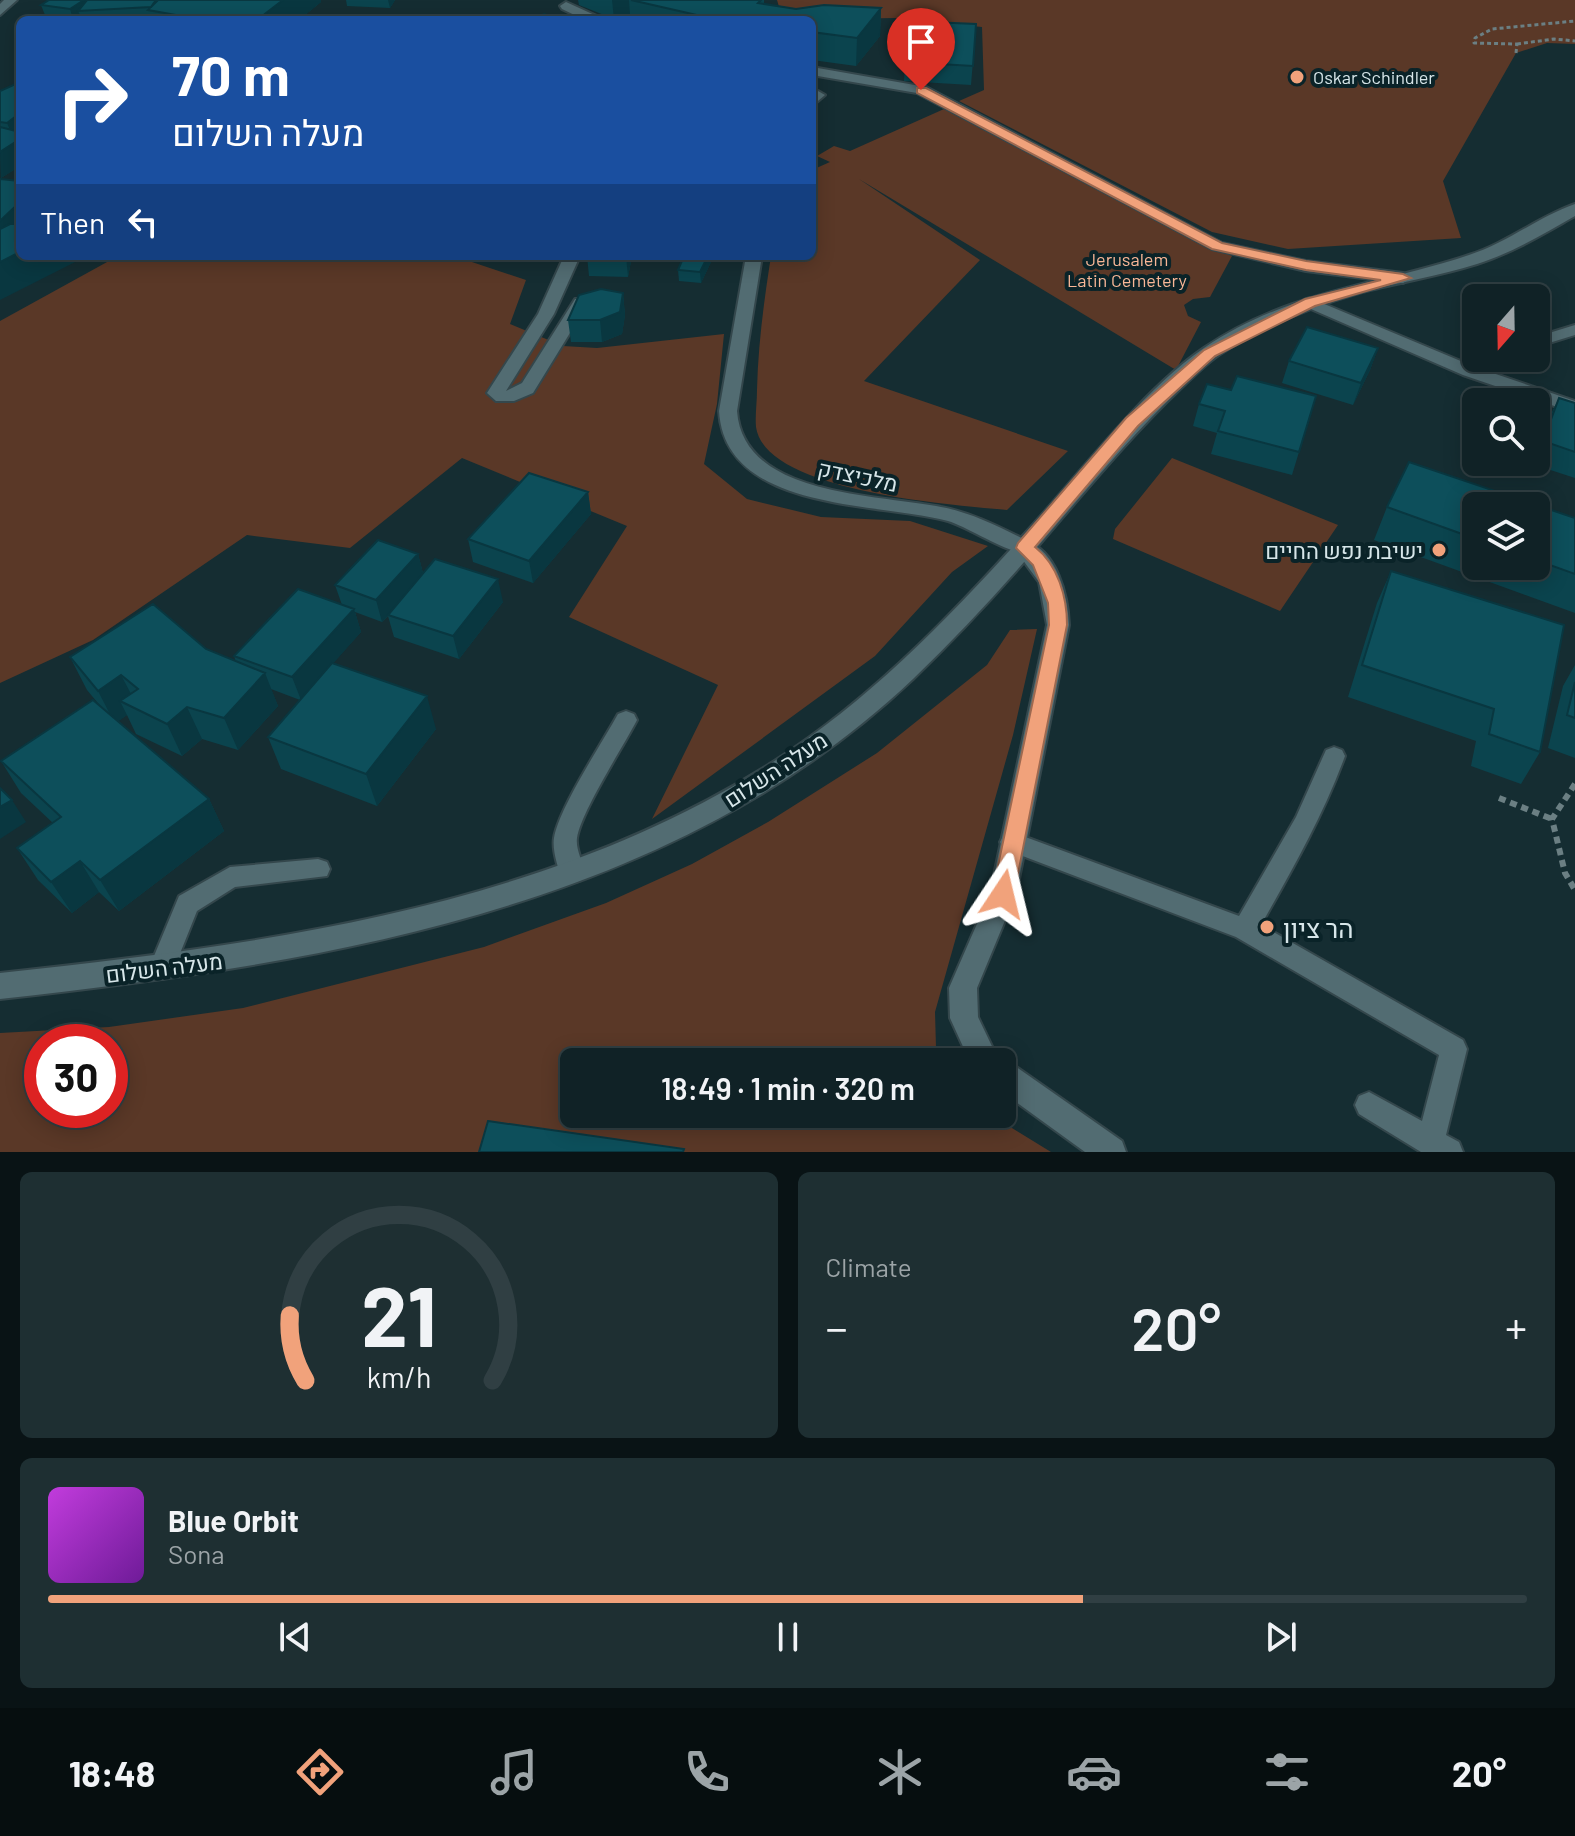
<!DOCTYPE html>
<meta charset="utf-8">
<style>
body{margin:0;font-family:Barlow,Heebo,sans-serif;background:#1e2f32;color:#f1f3f6;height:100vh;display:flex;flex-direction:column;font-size:30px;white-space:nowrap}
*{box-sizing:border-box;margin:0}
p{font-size:26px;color:#9ca4a7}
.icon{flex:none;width:44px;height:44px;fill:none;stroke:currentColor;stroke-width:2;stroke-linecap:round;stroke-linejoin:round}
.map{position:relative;height:1152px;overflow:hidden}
.panel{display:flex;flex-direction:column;gap:20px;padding:20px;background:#091315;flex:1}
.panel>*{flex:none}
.hud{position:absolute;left:16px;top:16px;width:800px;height:244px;border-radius:12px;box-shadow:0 4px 20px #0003,0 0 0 2px #303f43;background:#1a4fa0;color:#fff;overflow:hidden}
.needle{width:52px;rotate:200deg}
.fabs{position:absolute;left:1462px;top:284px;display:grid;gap:16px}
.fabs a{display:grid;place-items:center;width:88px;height:88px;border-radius:12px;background:#102226;box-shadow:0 4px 20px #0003,0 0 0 2px #303f43;font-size:40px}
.speed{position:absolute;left:24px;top:1024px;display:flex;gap:16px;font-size:40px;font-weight:700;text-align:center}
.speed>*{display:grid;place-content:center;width:104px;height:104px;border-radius:50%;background:#102226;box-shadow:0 4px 20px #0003,0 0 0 2px #303f43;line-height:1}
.speed .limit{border:12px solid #d22;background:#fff;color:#111}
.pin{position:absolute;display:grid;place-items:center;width:68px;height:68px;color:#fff;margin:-82px -34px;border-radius:50% 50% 50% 0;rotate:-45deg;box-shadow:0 0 8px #0007}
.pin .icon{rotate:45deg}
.me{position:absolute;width:88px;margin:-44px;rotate:10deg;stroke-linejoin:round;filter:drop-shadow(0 0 6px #0008)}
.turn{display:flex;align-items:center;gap:28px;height:168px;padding:0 24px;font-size:36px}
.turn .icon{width:104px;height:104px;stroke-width:2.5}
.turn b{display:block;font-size:56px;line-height:68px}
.then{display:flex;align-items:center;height:76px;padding:0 24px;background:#0003;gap:16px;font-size:30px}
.big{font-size:60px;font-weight:600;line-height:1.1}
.panel .widget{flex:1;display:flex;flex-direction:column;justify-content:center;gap:12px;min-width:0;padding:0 28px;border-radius:12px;background:#1e2f32}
.panel .dial{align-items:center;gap:0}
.dial svg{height:208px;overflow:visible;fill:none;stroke:#303f43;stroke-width:7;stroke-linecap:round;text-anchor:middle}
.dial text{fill:#f1f3f6;stroke:none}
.song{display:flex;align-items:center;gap:24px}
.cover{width:96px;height:96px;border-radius:12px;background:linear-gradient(135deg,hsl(290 70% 55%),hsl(280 70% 35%))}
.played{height:8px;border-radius:4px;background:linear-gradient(90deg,#f1a27b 70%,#303f43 70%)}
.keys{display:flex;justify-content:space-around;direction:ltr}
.heat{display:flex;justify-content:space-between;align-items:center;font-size:44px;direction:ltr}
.panel .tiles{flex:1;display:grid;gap:20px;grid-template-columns:1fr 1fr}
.widget:last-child{grid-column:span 2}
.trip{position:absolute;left:560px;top:1048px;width:456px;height:80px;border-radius:12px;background:#102226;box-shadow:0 4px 20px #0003,0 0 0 2px #303f43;font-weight:600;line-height:80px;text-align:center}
.dock{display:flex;height:128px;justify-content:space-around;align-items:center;background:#060e0f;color:#9ca4a7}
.dock .icon{width:56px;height:56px}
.dock .current{color:#f1a27b}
.dock b{font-size:36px;color:#f1f3f6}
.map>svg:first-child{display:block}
.green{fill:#5a3827;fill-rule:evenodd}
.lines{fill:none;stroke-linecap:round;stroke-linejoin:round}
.service-casing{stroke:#34474c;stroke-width:4}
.minor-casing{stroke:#34474c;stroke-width:4}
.tertiary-casing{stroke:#34474c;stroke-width:4}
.path-far1{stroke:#6b7f83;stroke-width:3;stroke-dasharray:4 3;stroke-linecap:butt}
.path{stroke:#6b7f83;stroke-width:6;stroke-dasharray:7 5;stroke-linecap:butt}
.service{fill:#526c72;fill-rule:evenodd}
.minor{fill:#526c72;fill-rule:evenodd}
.tertiary{fill:#526c72;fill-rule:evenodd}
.wall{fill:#0b444e;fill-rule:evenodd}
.shaded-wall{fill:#093740}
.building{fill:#0d4f5b;stroke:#093740;stroke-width:2}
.route{fill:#f1a27b;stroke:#9d6950;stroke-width:2}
.poi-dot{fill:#f1a27b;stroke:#0a2328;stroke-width:3}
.labels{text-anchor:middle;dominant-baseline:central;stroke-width:8;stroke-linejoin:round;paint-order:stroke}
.far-poi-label{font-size:18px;fill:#d7e6e9;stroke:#0a2328;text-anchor:start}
.far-park-label{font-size:18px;fill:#f9b797;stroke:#0a2328}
.street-label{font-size:22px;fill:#d7e6e9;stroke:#0a2328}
.poi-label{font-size:22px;fill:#d7e6e9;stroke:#0a2328;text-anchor:end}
.near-poi-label{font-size:26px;fill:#d7e6e9;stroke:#0a2328;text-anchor:start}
</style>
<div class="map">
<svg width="1575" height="1152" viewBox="0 0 1575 1152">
<rect width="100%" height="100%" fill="#152d32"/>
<path class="green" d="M777 0H1575V44L1547 43 1516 53 1443 181 1461 238 1288 249 1212 232 959 101 984 90 982 27 895 18 783 20Z
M953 105 1232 256 1210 297 1193 299 1184 305 1188 316 1201 322 1176 370 859 179 980 260 864 381 1068 451 1007 510C955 505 765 492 756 427 755 416 757 402 757 390 758 345 764 301 771 256H812V170L830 162 817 156 834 146 850 151Z
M118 256H454L526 280 510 324 563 346 597 348 724 334 717 404 704 464 747 499 821 517 910 521 988 546 952 572 875 656 652 819 718 685 569 617 627 526 462 458 350 548 247 535 93 640 0 683V321Z
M1172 458 1338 525 1280 611 1113 539 1115 529Z
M1037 629 1013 735 935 1012 936 1047 943 1062H574V1114H989L1051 1152H0V1033L109 1027 243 1008 484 947 606 903 692 864 768 822 877 753 987 665 1010 630ZM42 1042H110V1110H42Z"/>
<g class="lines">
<g class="service-casing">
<path id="service" d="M4 0H17L0 15V4Z
M566 2 599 17 601 20H585L562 9 560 6Z
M812 67 926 87 1222 243 1306 261 1403 273 1411 278 1403 283 1306 271 1212 249 917 93 812 75Z
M818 91 825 95 812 106V94Z
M564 256H580L554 314 506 391 522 383 575 299H587L589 302 533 393 514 401H496L487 393 538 314Z
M746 256H762L737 411C743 497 878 494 941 507 974 513 1003 529 1032 543L1035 548 1032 553C1014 558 969 527 948 521 877 502 725 512 719 411Z
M1310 298 1475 367 1575 401V413L1463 375 1304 306V300Z
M1575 325V335L1536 347V337Z
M626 711 634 714 637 720C623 747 581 812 577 838 575 853 588 866 581 880L572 883 563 880C558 870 552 849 554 838 559 808 602 743 618 714Z
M1334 747 1342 750 1345 756C1323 816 1292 870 1261 925L1463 1040 1467 1049 1446 1135 1459 1142 1463 1152H1421L1359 1114 1355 1105 1359 1096 1369 1092 1422 1121 1439 1055 1236 937 1004 849 1000 842 1004 835 1012 832 1239 916 1296 817 1326 750Z
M318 859 327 862 330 869 327 876 235 887 197 911 171 976 162 979 153 976 149 968 179 896 230 867Z"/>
</g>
<g class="minor-casing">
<path id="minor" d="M1025 541C1057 550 1068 596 1069 625L1016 894 977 988 978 1017 999 1061 1012 1064 1122 1141 1126 1152H1085L1002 1092V1062H970L950 1018 949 988 990 894 1047 625 1039 582 1014 548 1017 543Z"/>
</g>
<g class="tertiary-casing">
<path id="tertiary" d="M1575 204V216C1543 234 1512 253 1477 264 1439 276 1400 282 1362 292 1313 306 1263 326 1220 354 1205 364 1192 378 1179 390 1137 430 1100 474 1062 518 1015 574 966 628 913 679 668 911 322 963 0 999V973C266 944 542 909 773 762 878 695 964 602 1046 510 1091 459 1148 386 1204 348 1289 290 1377 286 1469 255 1507 243 1538 217 1575 204Z"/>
</g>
<path class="path-far1" d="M1517 44 1554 39 1575 41
M1516 53 1517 44 1474 43 1475 38 1492 29 1575 21"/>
<path class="path" d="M1575 784 1552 819 1565 873 1575 890
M1499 798 1552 819"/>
<use href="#service" class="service"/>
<use href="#minor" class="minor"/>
<use href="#tertiary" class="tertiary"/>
</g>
<path class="wall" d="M49 0H321V2L299 20H81L80 15 73 19 45 15 41 5Z
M346 0H395L390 8 347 6Z
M578 0H764V4L796 9 881 8 880 36 856 66 812 60V20H631L630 15 614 19 579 5Z
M976 24 971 85 904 81 905 62Z
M20 82V166L1 178 0 91Z
M587 256H632L628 277 589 276Z
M684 256H710L711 262 701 283 679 281 678 270Z
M623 293 625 315 622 334 602 342H571L568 320Z
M1378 348 1370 370 1353 405 1282 383 1289 361Z
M1231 390 1316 396 1292 475 1211 454 1217 433 1193 426 1199 404Z
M1559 398 1575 403V478L1532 464 1533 462H1536V453L1548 420Z
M1409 462 1575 518V613L1374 540 1387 507ZM1476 506H1536V566H1476Z
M588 492 591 514 533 583 473 562 468 539Z
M418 554 423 573 503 602 459 659 394 637 388 616 382 622 355 612 361 632 333 663 436 729 377 806 281 769 268 737 300 700 271 689 278 706 238 750 202 739 182 756 136 734 127 715 118 721 209 799 224 831 119 911 99 892 72 913 38 880 17 848 53 823 21 793 1 761 102 708 87 690 70 657 206 649 236 662 234 656 342 605 335 585Z
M1391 571 1540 752 1521 784 1471 766 1476 741 1348 697 1377 603Z
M1575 665V758L1548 748 1563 686Z"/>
<path class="shaded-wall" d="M84 0H101L78 11 80 15 73 19 70 9Z
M283 0H321V2L299 20H257Z
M388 0H395L390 8Z
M612 0H629L630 15 614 19Z
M881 8 880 36 856 66 857 38Z
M20 113V155H16L20 166 1 178 0 152 15 142 7 123Z
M20 202V232L0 250V221Z
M20 252V256H87L0 300V262Z
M626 256H632L628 277Z
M708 256H710L711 262 701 283 700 272Z
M623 293 625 315 622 334 602 342 600 320Z
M1378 348 1370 370 1353 405 1361 383Z
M588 492 591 514 533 583 529 561Z
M418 554 424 577 382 622 376 600Z
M498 579 503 602 459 659 453 636Z
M354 609 361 632 301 700 292 677Z
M265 673 278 706 238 750 224 718Z
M121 675 138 707 120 701 127 715 115 724 98 691Z
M427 696 436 729 377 806 366 774Z
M187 707 202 739 182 756 167 724Z
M209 799 224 831 119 911 100 880Z
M12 800 26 822 0 839V807Z
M80 861 99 892 72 913 51 882Z"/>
<path class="building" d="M49 0H84L70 9 41 5Z
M87 0H156L151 7 78 11Z
M158 0H283L257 20H168L176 15 148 10Z
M631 0H761L758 3 796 9 824 5 881 8 857 38 812 32V20H728L701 16Z
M544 14 559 20H533Z
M930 22 976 24 973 66 905 62 907 43 926 44Z
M20 82V113L7 123 0 122V91Z
M0 127 20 132V139L0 152Z
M0 179 20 181V202L0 221Z
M10 224H20V252L0 262V229Z
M684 256H708L700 272 678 270Z
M601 289 623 293 620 312 600 320H568L579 295Z
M1307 327 1378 348 1361 383 1289 361Z
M1237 376 1316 396 1299 452 1218 431 1225 411 1199 404 1207 384 1231 390Z
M1559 398 1575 403V452L1543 441Z
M1409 462 1575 518V574L1536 560V506H1476V539L1387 507Z
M529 473 588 492 529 561 468 539Z
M378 540 418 554 376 600 335 585Z
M435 559 498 579 453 636 388 615Z
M1391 571 1564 625 1540 752 1489 734 1494 709 1362 665Z
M298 589 354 609 292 677 234 656Z
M153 604 206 649 265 673 224 718 187 707 167 724 120 701 138 689 121 675 98 691 70 657Z
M332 663 427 696 366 774 268 737Z
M1575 682V718L1567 715Z
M93 700 209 799 100 880 80 861 51 882 17 848 61 817 1 761Z
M0 788 12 800 0 807Z
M488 1121 684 1149 683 1152H479Z"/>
<path class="route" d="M917 88H926L1222 243 1306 261 1403 274 1411 278 1315 306 1215 356 1138 426 1035 547C1058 565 1067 597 1067 625L1014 894 1011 901 1003 903 995 901 992 894 1049 625 1048 603 1033 565 1016 548 1018 543 1126 418 1204 350 1305 299 1381 280 1306 270 1212 249 917 93Z"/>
<g class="poi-dot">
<circle cx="1297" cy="77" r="8"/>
<circle cx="1439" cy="550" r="8"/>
<circle cx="1267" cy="927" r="8"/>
</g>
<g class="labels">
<g class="far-poi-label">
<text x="1313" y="77">Oskar Schindler</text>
</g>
<g class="far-park-label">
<text x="1127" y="259">Jerusalem<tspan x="1127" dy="21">Latin Cemetery</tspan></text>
</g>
<g class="street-label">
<text transform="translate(858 475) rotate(12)">מלכיצדק</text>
<text transform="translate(775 769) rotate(-33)">מעלה השלום</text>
<text transform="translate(164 967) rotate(-7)">מעלה השלום</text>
</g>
<g class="poi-label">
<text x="1423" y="550">ישיבת נפש החיים</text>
</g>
<g class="near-poi-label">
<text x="1283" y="927">הר ציון</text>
</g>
</g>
</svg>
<div class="fabs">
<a><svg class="needle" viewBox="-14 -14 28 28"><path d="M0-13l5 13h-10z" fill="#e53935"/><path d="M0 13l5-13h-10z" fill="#9ca4a7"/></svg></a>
<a><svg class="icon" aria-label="search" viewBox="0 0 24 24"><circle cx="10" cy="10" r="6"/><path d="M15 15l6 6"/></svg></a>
<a><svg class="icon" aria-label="layers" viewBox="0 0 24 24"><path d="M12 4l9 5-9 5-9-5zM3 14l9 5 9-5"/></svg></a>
</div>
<div class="speed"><div class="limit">30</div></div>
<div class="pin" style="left:921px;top:90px;background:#d93025"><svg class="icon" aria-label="arrive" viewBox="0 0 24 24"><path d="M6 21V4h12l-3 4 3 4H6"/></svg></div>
<svg class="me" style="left:1003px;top:894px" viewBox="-20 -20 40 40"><path d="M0-17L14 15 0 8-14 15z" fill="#f1a27b" stroke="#fff" stroke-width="4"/></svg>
<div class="trip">18:49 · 1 min · 320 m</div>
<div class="hud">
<div class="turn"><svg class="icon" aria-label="right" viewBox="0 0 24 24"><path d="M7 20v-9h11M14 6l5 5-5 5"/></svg><div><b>70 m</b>מעלה השלום</div></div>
<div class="then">Then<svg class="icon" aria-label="left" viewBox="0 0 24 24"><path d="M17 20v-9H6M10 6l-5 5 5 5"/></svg></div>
</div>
</div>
<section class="panel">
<div class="tiles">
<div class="widget dial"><svg viewBox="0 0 100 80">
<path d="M14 69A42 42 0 1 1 86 69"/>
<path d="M14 69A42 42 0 0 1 8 44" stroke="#f1a27b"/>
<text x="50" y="56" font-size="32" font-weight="700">21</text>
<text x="50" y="72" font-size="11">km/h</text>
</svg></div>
<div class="widget"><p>Climate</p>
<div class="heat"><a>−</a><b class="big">20°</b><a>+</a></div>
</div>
<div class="widget">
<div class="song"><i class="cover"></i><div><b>Blue Orbit</b><p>Sona</p></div></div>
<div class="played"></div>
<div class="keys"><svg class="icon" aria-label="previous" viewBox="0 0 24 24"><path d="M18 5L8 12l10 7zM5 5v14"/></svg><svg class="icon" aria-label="pause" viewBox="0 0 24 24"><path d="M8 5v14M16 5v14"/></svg><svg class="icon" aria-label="next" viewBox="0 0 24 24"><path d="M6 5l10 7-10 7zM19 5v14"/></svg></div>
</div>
</div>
</section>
<nav class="dock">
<b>18:48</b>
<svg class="icon current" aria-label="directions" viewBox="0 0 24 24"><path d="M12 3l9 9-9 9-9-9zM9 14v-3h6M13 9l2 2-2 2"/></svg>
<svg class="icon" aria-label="music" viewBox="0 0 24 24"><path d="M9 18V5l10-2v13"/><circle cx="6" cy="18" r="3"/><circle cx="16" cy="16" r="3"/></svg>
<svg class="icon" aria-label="phone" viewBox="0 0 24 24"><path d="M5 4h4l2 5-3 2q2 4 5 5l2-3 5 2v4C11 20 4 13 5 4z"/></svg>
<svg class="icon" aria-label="climate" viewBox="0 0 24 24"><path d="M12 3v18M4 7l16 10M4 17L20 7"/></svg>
<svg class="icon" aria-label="car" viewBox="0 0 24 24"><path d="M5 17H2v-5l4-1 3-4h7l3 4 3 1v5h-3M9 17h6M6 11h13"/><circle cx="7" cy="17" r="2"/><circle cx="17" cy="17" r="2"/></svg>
<svg class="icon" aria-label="filters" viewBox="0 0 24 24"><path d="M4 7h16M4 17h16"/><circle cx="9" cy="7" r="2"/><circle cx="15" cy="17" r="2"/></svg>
<b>20°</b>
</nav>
